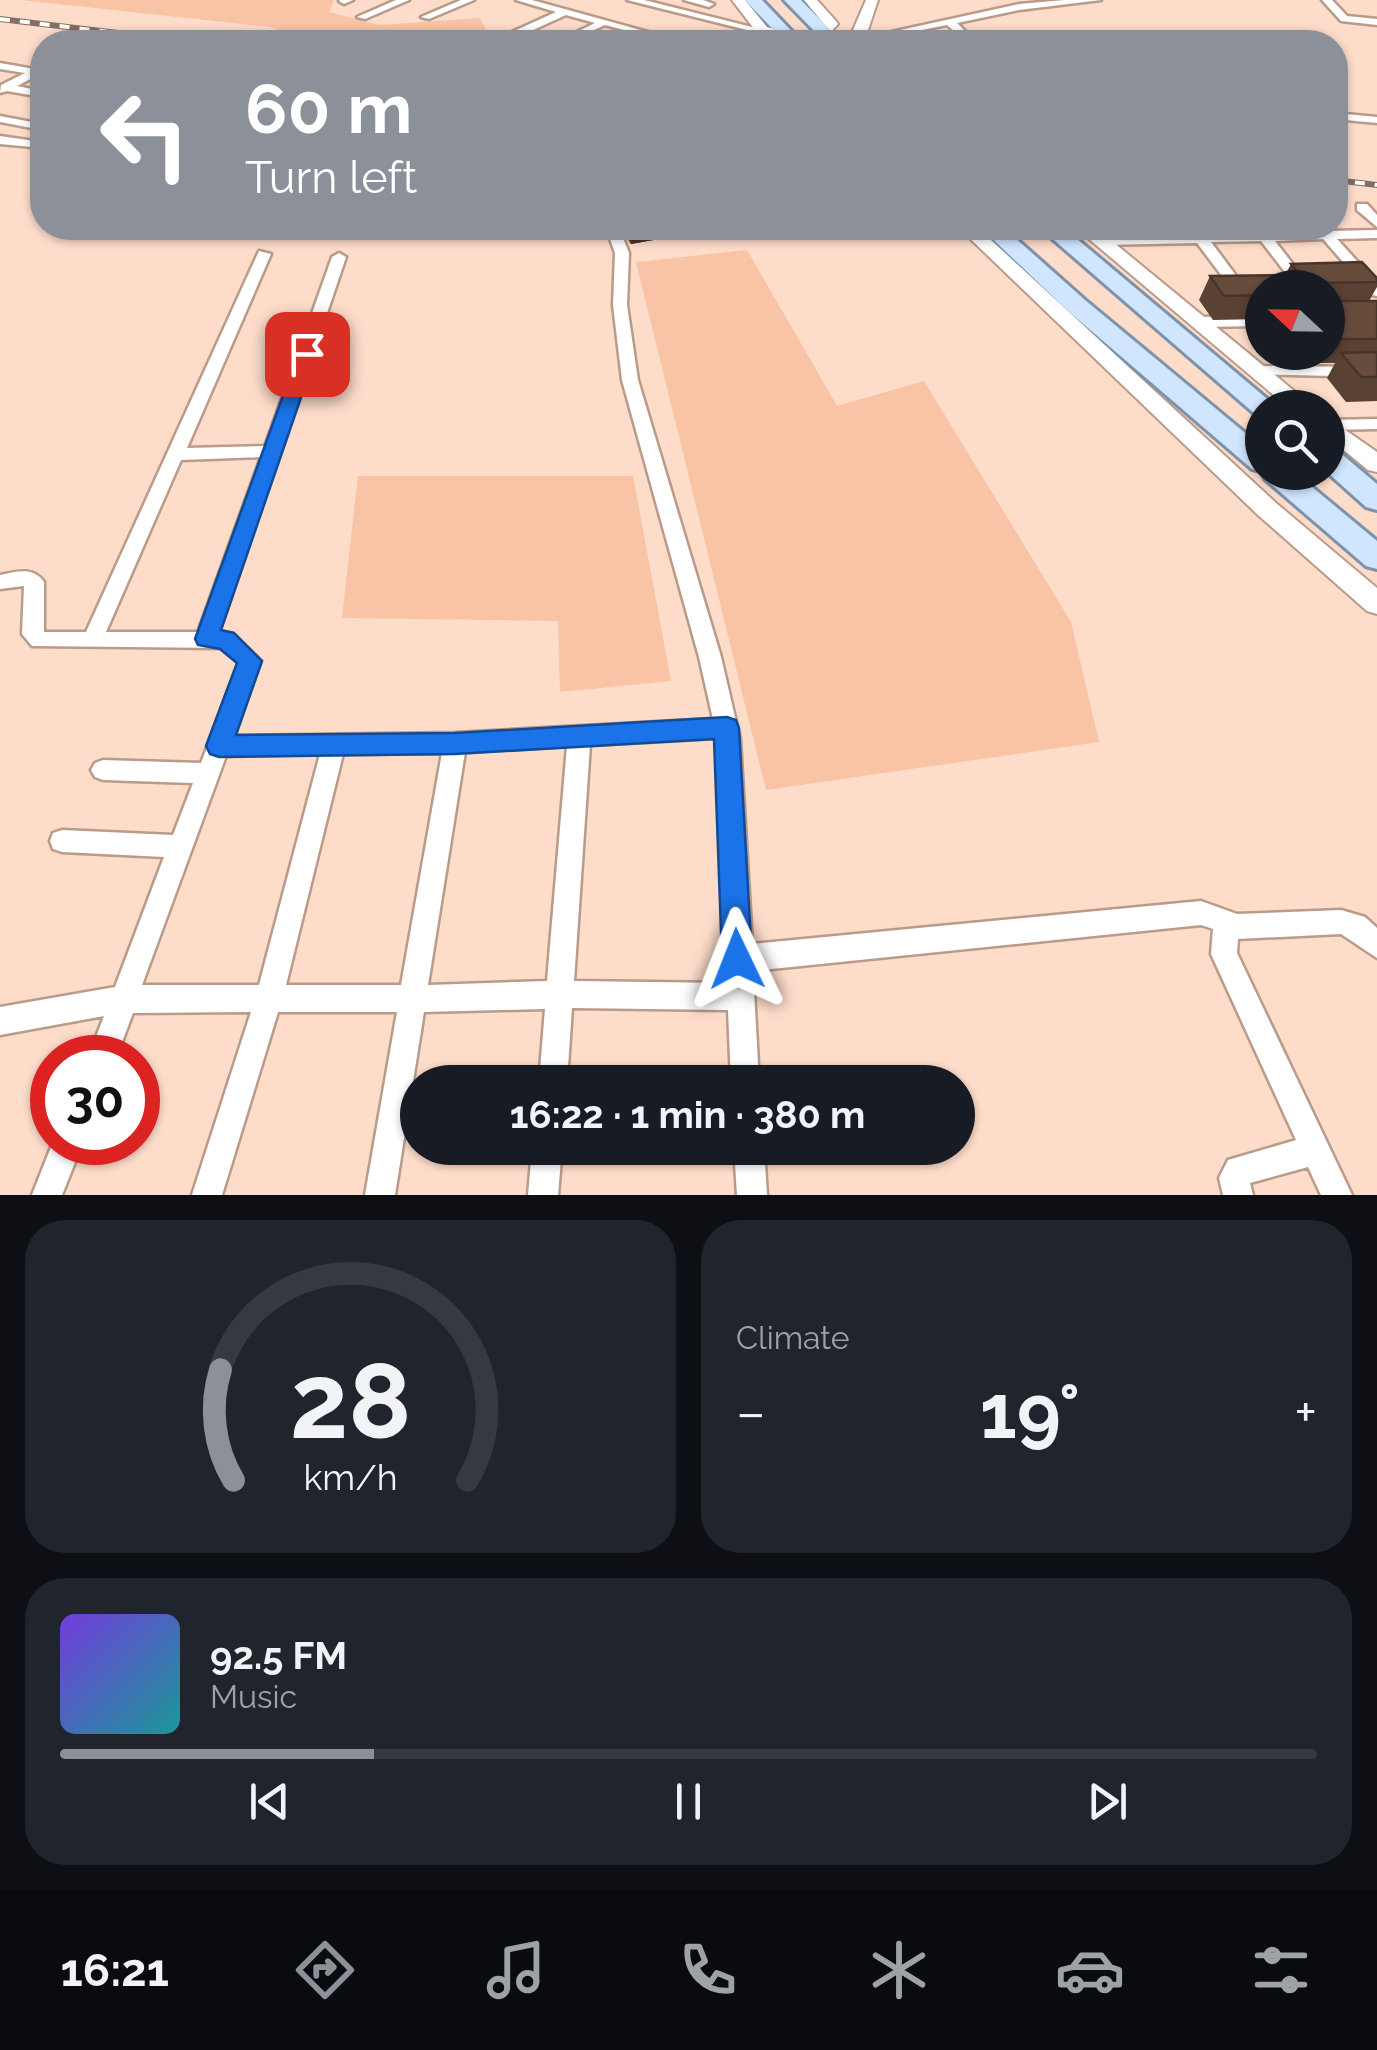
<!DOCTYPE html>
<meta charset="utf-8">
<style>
body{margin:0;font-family:Raleway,sans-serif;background:#20242c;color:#f1f3f6;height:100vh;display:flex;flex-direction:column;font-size:38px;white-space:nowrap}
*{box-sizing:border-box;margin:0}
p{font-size:32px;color:#9ea1a6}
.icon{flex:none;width:55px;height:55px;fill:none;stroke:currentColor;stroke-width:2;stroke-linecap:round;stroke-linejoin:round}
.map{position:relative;height:1195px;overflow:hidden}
.drawer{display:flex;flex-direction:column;gap:25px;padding:25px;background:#0d0f14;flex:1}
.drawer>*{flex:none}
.hud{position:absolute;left:30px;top:30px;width:1318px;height:210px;border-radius:40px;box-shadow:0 2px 8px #0004;background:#8c9099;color:#fff;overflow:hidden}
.needle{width:65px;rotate:292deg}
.buttons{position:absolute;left:1245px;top:270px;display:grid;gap:20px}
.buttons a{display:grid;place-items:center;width:100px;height:100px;border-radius:50%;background:#171b24;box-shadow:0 2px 8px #0004;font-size:50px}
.speed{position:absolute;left:30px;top:1035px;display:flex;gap:20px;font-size:50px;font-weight:700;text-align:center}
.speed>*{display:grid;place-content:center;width:130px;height:130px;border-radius:50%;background:#171b24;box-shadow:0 2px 8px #0004;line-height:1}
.speed .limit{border:15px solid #d22;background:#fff;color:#111}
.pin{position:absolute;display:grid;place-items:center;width:85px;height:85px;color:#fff;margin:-42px;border-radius:20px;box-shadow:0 5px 15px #0006}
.me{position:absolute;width:110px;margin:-55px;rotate:358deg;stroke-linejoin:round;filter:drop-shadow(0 0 8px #0008)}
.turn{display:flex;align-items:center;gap:35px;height:210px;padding:0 50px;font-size:45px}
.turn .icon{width:130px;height:130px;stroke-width:2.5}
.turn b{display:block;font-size:70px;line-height:85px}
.big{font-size:75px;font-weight:700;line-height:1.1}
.drawer .tile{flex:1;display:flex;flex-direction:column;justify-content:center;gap:15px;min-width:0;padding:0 35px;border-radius:40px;background:#20242c}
.drawer .dial{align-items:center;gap:0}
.dial svg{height:260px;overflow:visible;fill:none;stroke:#363941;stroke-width:7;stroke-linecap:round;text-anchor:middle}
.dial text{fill:#f1f3f6;stroke:none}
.song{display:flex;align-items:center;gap:30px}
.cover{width:120px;height:120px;border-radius:15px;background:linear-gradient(135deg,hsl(260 70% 55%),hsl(180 70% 35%))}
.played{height:10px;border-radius:5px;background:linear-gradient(90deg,#8c9099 25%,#363941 25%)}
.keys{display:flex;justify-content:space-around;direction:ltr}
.heat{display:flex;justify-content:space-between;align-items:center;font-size:55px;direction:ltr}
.drawer .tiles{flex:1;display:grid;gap:25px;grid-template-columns:1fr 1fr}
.tile:last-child{grid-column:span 2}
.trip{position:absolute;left:400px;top:1065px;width:575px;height:100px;border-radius:50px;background:#171b24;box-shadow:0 2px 8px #0004;font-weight:700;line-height:100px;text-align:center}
.tabs{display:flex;height:160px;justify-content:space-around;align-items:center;background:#090b0e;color:#9ea1a6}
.tabs .icon{width:70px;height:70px}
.tabs .active{color:#8c9099}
.tabs b{font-size:45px;color:#f1f3f6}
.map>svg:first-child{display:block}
.green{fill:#f9c3a5}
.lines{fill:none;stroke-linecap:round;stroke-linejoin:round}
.minor-casing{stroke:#ba9b8a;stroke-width:5}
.tertiary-casing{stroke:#ba9b8a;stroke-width:4}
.primary-casing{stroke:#7e92a9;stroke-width:6}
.minor{fill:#fff;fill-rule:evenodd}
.tertiary{fill:#fff;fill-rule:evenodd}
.primary{fill:#d0e6fe;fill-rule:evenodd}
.rail-casing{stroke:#846f63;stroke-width:6}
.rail{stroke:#fff;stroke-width:4;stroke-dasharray:10;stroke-linecap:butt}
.wall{fill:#594134}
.shaded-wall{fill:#48352a}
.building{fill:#674c3c;stroke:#48352a;stroke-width:2.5}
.route{fill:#1a73e8;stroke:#114b97;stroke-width:2.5}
</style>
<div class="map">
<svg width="1377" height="1195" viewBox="0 0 1377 1195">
<rect width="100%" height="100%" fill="#fddcca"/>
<path class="green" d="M21 0H334L329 12 380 25 480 18 492 42C419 43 339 52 270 27Z
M747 250 837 406 924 381 1071 622 1099 742 766 790 636 262Z
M358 476H633L671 681 560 692 558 621 342 618Z"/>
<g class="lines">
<g class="minor-casing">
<path id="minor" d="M353 0 344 4 339 1 340 0Z
M396 0H409L365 19 357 17Z
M461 0H474L429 19 421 17Z
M516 0H532L684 42H669L605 25 568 42H556L595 23 566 15 509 41H501V37L556 12Z
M627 0H644L768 31 763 34Z
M684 0H703L714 4 709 7Z
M1065 0H1101L1019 10 957 23 976 42H966L947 25 862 42 850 41 1019 4Z
M1322 0H1332L1347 16 1377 19V25L1341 21Z
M0 63 40 70V74L17 86 42 91V97L7 91 0 93 1 85 25 73 0 69Z
M1335 113 1377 117V123L1335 119Z
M0 116 42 124V130L0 122Z
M0 136 42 142V148L0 144Z
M1357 204H1367L1377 215V227L1357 210Z
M229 228H448L450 230 443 234 231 235 224 231Z
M606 228H619L629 253 627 305 638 380 721 657 740 739 752 944 1201 901 1237 914 1341 910 1365 917 1377 928V958L1341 934 1238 939 1237 953 1352 1195H1321L1308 1167 1250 1183 1253 1195H1223L1219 1178 1228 1160 1296 1140 1211 954 1213 929 1201 925 753 971 759 1082H731L728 1010 572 1008 567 1082H539L545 1009 424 1012 395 1195H365L397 1012H278L222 1195H192L251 1012 133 1013 116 1058H88L104 1016 0 1035V1007L115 987 164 857 62 852 53 849 50 841 53 833 62 830 173 835 193 783 103 780 95 777 91 770 95 763 103 760 201 763 239 663 221 648 32 646 22 634 24 586 0 589V575C16 572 33 566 44 582V632H86L259 251 271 254 187 448 265 446 332 257 339 253 346 257 219 632 233 634 261 661 233 736 455 733 713 719 699 657 622 380 613 305 615 253ZM261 457 198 632H106L181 460ZM718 738 727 983 574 981 590 745ZM567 746 547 981 428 985 465 752ZM442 753 401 985H286L343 754ZM320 754 259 985H142L226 756Z
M657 228H671L676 234 664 237Z
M1193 228H1200L1205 234 1255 233 1258 228H1265L1268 233 1316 231 1315 228H1327L1330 231 1377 230V238L1337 239 1377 283V296L1372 295 1323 239 1275 241 1306 281 1299 285 1294 284 1261 241 1211 242 1240 281 1233 285 1228 284 1197 243 1101 245 1094 241 1101 237 1191 235 1188 231Z
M1262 316V326L1197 327 1189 322 1197 317Z
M1256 366 1377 367V377L1250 374V368Z
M1377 419V429L1328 430V420Z
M53 1142H83L62 1195H32Z
M532 1148H562L558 1195H528Z
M734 1148H764L767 1195H737Z"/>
</g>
<g class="tertiary-casing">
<path id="tertiary" d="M732 0H745L767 27 792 34 785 38 758 34Z
M804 0H817L836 21 838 24 830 33 850 37 866 0H878L864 42H786L787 38 817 34 824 24Z
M959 228H978L1276 503 1377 588V614L1367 611 1258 515Z
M1076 228H1096L1315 408H1289Z
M1328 418 1377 452V472L1368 470 1328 437Z"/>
</g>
<g class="primary-casing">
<path id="primary" d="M745 0H762L802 42H785Z
M784 0H801L842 42H825Z
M981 228H1004L1085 300 1262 447V472H1294L1377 541V569L1366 566 1265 479 1261 471 1252 469 1067 310Z
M1040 228H1064L1278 408H1262V416L1255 414Z
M1328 449 1338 451 1377 484V510L1366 507 1327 472Z"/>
</g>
<use href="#minor" class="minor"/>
<use href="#tertiary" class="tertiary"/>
<use href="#primary" class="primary"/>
<g class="rail-casing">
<path id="rail" d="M0 19 193 42
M1335 180 1377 185"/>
</g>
<use href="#rail" class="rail"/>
</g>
<path class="wall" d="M620 228H658L659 239 631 244Z
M1291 264 1377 278V287L1369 301H1377V401L1346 402 1327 378 1335 363H1286L1278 352H1328V288H1262V319L1213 320 1199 300 1210 276 1284 277Z"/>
<path class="shaded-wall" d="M630 228H658L659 239 631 244Z"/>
<path class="building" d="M1362 262 1377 278V282L1307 283 1291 264Z
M1281 275 1292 288H1262V295L1224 296 1210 276Z
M1328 301H1377V339H1328Z
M1377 352V377H1361L1341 353Z"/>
<path class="route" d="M307 349 316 354 221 630 234 633 262 661 236 735 455 733 727 717 736 720 739 728 752 959 748 970 737 974 727 970 722 959 714 739 455 754 219 757 210 754 206 746 237 663 220 649 198 645 195 639 298 354Z"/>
</svg>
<div class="buttons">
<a><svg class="needle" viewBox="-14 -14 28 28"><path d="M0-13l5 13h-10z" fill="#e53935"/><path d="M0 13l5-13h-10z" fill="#9ea1a6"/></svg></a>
<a><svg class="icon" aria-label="search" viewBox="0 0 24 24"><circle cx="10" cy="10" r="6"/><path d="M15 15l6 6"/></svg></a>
</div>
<div class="speed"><div class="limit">30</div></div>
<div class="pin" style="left:307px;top:354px;background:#d93025"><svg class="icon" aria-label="arrive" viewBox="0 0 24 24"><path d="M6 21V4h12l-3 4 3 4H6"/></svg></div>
<svg class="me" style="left:737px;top:959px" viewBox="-20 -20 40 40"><path d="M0-17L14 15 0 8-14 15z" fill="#1a73e8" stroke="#fff" stroke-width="4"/></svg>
<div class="trip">16:22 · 1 min · 380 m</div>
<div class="hud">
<div class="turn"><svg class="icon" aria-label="left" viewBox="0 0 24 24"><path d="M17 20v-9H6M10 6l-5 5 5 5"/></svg><div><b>60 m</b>Turn left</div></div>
</div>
</div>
<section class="drawer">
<div class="tiles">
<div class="tile dial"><svg viewBox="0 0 100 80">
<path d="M14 69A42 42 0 1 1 86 69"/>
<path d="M14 69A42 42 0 0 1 10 35" stroke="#8c9099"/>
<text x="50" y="56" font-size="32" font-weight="700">28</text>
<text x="50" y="72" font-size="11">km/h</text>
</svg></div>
<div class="tile"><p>Climate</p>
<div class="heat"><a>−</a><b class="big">19°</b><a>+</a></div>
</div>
<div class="tile">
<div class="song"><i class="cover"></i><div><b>92.5 FM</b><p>Music</p></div></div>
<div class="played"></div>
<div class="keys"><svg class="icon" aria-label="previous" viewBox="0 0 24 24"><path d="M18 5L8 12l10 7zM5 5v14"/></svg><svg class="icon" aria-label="pause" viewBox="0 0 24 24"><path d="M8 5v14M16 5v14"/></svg><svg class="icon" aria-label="next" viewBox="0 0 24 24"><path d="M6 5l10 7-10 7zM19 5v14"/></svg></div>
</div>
</div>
</section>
<nav class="tabs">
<b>16:21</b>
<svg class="icon active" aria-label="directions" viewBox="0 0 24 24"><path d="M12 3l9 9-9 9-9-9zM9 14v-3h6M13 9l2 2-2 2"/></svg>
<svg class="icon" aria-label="music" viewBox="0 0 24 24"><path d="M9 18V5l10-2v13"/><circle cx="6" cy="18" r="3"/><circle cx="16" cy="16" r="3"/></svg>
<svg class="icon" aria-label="phone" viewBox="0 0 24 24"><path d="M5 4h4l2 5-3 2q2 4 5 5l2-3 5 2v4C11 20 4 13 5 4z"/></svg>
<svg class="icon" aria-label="climate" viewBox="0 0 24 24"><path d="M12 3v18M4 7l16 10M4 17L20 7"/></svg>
<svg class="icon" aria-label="car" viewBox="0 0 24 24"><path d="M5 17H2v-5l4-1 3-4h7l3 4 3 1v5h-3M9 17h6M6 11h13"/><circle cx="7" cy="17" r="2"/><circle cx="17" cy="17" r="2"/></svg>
<svg class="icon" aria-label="filters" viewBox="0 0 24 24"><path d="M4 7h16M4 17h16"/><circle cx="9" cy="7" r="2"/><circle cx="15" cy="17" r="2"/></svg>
</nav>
